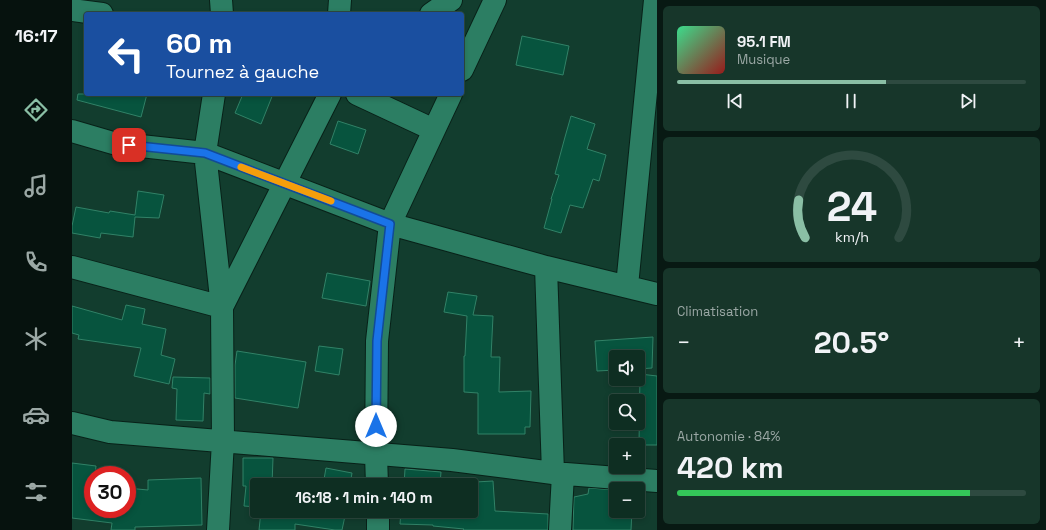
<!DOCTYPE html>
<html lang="fr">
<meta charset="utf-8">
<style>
body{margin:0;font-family:"Space Grotesk",sans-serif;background:#17362a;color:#f1f3f6;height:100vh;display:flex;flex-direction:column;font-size:15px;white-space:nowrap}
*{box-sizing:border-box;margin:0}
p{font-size:13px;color:#9ba8a5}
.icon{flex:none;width:22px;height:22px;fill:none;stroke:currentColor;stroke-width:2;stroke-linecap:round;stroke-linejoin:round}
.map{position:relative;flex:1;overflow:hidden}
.sheet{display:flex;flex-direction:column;gap:6px;padding:6px;background:#081913;width:389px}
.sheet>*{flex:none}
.guide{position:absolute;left:12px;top:12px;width:380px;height:84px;border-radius:4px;box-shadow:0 2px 6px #0003,0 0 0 1px #2e4a40;background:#1a4fa0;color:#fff;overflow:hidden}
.controls{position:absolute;left:537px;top:350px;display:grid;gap:8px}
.controls a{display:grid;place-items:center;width:36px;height:36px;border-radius:4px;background:#0e2e22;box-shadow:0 2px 6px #0003,0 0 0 1px #2e4a40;font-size:20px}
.speed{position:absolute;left:12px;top:466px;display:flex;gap:8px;font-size:20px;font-weight:700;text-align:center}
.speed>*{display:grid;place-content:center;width:52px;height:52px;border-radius:50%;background:#0e2e22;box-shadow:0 2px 6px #0003,0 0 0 1px #2e4a40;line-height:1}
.speed .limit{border:6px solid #d22;background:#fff;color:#111}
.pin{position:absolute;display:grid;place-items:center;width:34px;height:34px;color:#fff;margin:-17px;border-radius:8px;box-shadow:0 2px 6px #0006}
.me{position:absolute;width:44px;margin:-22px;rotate:0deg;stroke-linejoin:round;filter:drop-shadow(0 0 3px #0008)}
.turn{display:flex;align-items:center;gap:14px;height:84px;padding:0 16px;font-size:18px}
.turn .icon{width:52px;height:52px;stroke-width:2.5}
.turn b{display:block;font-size:28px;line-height:34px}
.big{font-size:30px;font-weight:700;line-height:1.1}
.sheet .card{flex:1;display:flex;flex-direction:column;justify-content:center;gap:6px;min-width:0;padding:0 14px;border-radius:6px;background:#17362a}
.sheet .dial{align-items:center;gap:0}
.dial svg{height:104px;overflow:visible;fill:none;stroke:#2e4a40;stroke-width:7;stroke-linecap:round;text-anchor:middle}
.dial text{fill:#f1f3f6;stroke:none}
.song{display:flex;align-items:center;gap:12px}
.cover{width:48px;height:48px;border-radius:6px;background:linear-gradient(135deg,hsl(150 70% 55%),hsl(0 70% 35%))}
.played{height:4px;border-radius:2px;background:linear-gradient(90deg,#8abfa5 60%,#2e4a40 60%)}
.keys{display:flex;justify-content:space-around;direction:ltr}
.heat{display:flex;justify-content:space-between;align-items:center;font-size:22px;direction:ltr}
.charge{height:6px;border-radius:3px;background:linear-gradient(90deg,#34c759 84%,#2e4a40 0)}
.trip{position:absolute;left:178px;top:478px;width:228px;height:40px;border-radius:4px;background:#0e2e22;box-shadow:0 2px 6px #0003,0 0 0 1px #2e4a40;font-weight:700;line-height:40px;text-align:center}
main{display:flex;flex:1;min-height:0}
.dock{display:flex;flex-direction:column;width:72px;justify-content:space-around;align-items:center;background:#06120e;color:#9ba8a5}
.dock .icon{width:28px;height:28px}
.dock .selected{color:#8abfa5}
.dock b{font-size:18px;color:#f1f3f6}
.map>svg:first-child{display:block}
.building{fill:#07543e;stroke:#318267}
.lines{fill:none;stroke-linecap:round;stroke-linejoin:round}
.minor-casing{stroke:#082118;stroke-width:24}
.minor{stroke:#2c7e63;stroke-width:22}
.route-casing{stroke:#114b97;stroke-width:10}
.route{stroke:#1a73e8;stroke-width:7}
.slow{stroke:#f59e0b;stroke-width:7}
</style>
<main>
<nav class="dock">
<b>16:17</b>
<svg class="icon selected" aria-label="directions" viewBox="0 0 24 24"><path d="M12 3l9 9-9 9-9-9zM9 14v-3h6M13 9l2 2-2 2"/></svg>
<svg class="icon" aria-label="music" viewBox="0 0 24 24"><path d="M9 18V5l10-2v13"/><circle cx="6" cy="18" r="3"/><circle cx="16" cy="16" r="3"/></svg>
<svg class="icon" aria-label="phone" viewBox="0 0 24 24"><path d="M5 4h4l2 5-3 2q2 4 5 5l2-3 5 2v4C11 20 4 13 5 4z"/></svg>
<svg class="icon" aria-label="climate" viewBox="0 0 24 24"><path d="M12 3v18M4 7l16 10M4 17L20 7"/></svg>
<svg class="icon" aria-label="car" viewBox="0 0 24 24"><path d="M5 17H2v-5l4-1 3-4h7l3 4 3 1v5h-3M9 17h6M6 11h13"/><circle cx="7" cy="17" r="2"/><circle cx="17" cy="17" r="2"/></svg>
<svg class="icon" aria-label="filters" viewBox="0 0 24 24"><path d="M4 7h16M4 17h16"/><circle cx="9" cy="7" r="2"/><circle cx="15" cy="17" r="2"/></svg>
</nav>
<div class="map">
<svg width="585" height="530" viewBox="0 0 585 530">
<rect width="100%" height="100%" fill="#123d2e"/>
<path class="building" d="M450 36 497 46 491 75 444 65Z
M6 94H75L69 117 5 100Z
M171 94H201L189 124 163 113Z
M499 116 523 124 515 149 534 155 527 181 521 179 511 208 498 205 489 233 472 228 480 199H479L487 175 483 174 493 137Z
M266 121 294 130 286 154 258 144Z
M66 191 92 195 87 218 63 217 61 237 29 233 28 238 0 233V226L4 207 37 213 38 211 63 215Z
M255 273 298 281 294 306 250 298Z
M376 292 405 296 401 315 421 316 419 357H428L427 392 459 391 458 427H453V434H406V393L392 392V356H393L395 316 372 312Z
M54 305 73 309 70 324 94 329 89 355 103 359 97 384 62 376 69 348 6 339 7 335 0 333V306L50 320Z
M581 337 580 368 566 369V357H544V370L525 371 523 341Z
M247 346 271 349 267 375 243 371Z
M165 351 234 362 226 408 163 398V365Z
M568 374 585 376V445H567Z
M101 377 138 378V394L132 393 131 421 104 420 105 389 100 388Z
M171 458H201L200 485H185V507L172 506 174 486H171Z
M0 463 24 466 23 475H21V487L19 503H21V509H55V488L76 490V480L129 478 130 525 63 527V530H39L40 523 0 518Z
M254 468 280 473 278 485H251Z
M333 469 369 472 368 484 421 481 423 511 476 514V530H391L392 529 361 526V525L328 524 329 511H399V485H332Z
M517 488 544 490V511H560L559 530H501L502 497 516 494Z
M189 511H274L270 530H263L223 524V530H187Z"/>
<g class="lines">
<g class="minor-casing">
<path id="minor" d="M149 0 150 14
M0 10 30 14
M267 14 268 0
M359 14 379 0
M390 70 423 0
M142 94 133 153 150 307 151 441 146 530
M285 94 362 130
M0 131 41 143 133 153 318 224 474 267 585 294
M0 267 150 307
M474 267 481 473
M555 286 583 0
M150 307 258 94
M0 423 38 432 380 460 481 473 585 481
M305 485 304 455 305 341 318 224 379 94
M306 511V530
M488 530 491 474"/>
</g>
<use href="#minor" class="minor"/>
</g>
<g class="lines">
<g class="route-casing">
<path id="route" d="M57 145 133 153 318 224 305 341 304 426"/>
</g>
<use href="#route" class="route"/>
<path class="slow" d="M169 167 259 201"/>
</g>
</svg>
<div class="controls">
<a><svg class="icon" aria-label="sound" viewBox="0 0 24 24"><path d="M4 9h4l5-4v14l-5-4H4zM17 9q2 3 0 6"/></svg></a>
<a><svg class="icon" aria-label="search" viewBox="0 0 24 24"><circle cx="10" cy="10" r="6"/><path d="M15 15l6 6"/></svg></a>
<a>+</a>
<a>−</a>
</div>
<div class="speed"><div class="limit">30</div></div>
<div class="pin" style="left:57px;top:145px;background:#d93025"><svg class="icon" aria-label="arrive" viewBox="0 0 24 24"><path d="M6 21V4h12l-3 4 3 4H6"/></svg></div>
<svg class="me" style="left:304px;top:426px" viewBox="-20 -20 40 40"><circle r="19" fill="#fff"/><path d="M0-13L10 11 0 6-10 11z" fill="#1a73e8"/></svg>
<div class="trip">16:18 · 1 min · 140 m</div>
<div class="guide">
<div class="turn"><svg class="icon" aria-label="left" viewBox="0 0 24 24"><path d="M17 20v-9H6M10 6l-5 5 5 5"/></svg><div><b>60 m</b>Tournez à gauche</div></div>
</div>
</div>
<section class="sheet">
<div class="card">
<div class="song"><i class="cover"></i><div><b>95.1 FM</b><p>Musique</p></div></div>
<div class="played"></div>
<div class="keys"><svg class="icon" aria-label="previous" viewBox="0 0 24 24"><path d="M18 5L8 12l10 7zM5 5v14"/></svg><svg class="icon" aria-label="pause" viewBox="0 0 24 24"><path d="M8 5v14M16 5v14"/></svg><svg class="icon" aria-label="next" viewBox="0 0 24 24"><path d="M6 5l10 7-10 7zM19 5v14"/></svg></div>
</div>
<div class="card dial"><svg viewBox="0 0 100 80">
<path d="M14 69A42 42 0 1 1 86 69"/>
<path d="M14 69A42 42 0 0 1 9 40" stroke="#8abfa5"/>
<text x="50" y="56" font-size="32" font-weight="700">24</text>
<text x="50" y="72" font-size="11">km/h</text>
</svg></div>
<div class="card"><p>Climatisation</p>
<div class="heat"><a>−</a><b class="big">20.5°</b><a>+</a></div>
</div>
<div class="card"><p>Autonomie · 84%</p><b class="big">420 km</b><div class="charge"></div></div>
</section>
</main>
